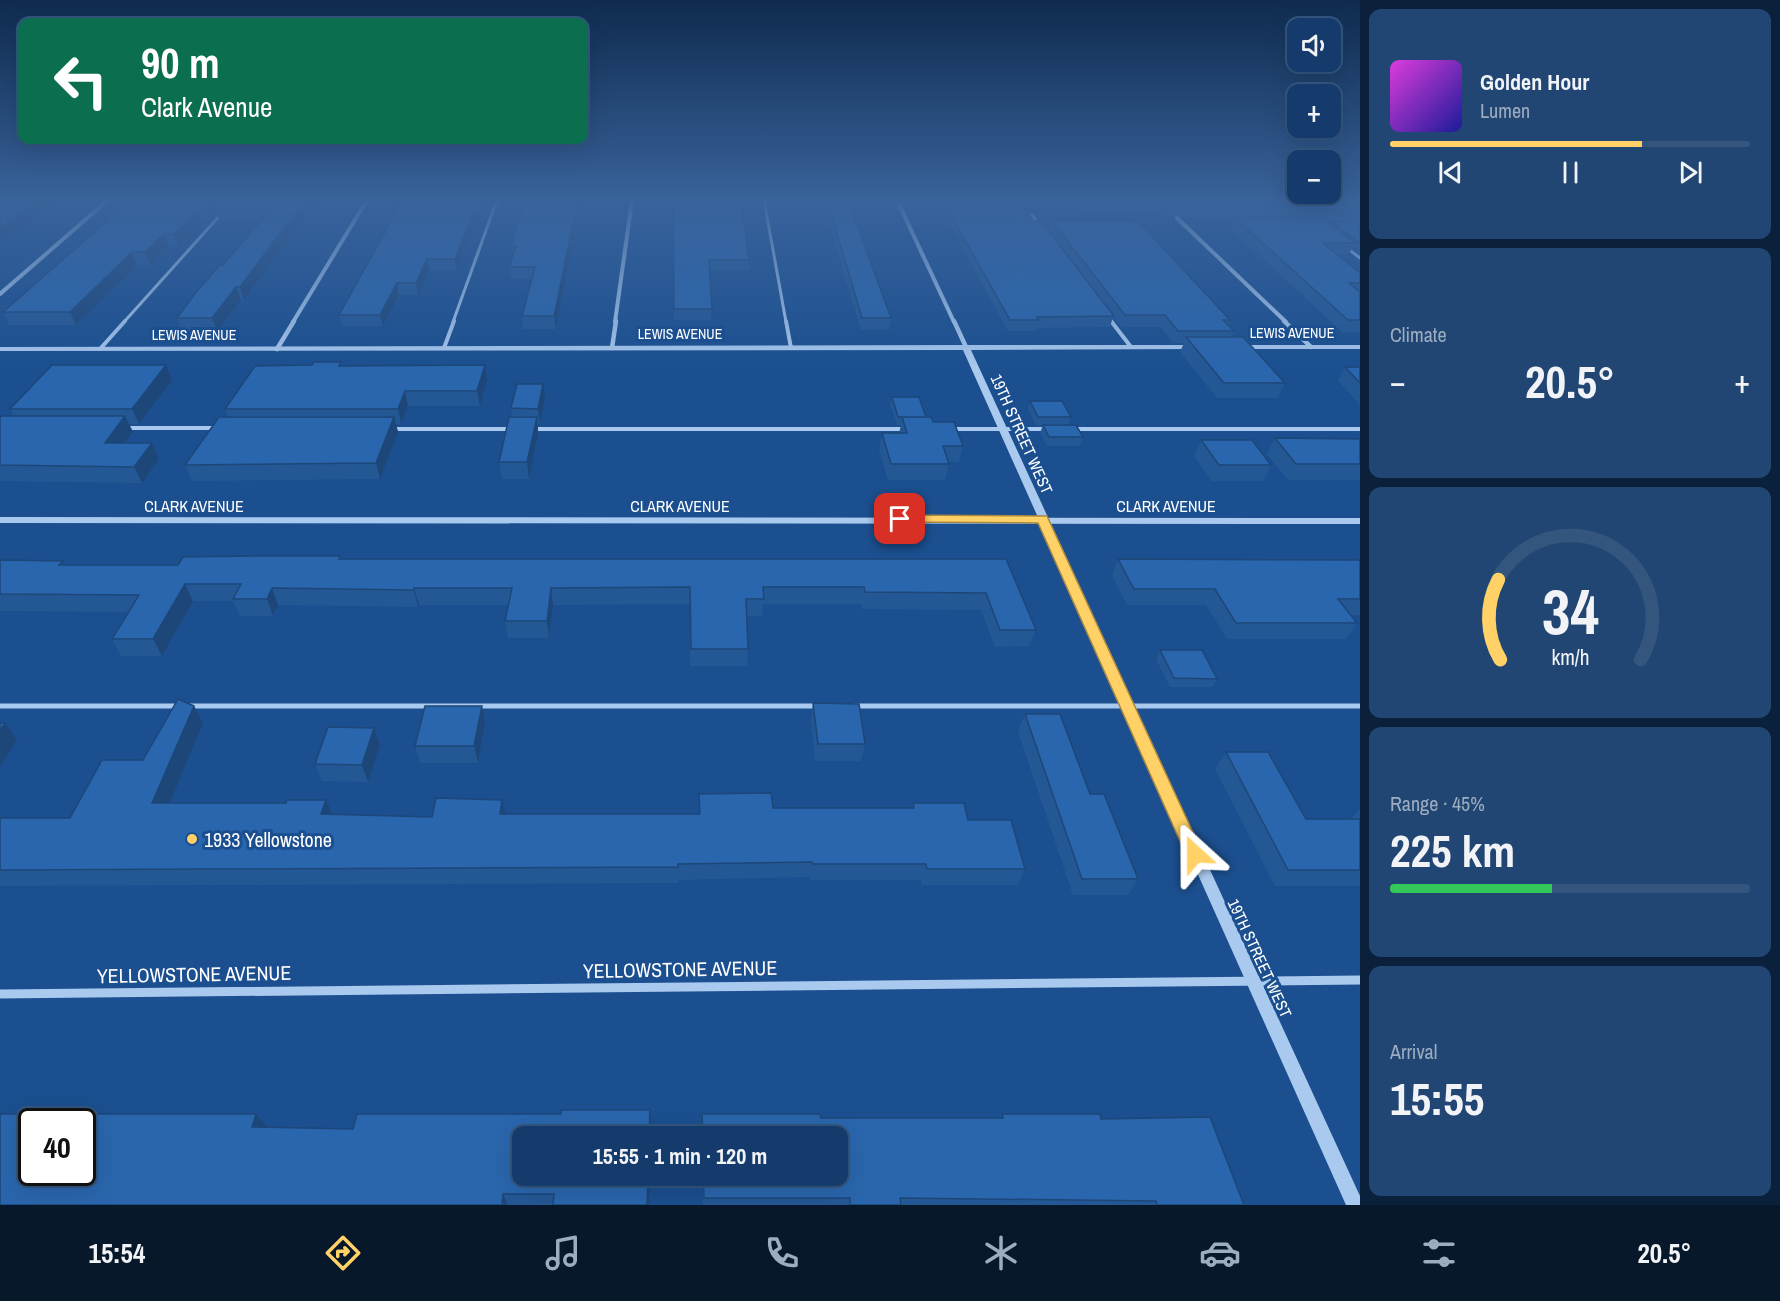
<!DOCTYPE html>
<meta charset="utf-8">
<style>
body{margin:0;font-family:"Archivo Narrow",sans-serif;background:#214673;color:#f1f3f6;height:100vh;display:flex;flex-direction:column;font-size:22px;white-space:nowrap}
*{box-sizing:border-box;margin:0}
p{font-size:20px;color:#9dadc1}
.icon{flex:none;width:33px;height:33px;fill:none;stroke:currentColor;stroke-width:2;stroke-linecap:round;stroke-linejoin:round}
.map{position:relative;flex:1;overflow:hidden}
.drawer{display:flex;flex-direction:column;gap:9px;padding:9px;background:#0b203b;width:420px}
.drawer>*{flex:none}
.banner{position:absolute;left:18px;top:18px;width:570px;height:126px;border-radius:12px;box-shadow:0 6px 24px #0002,0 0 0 2px #33557e;background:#0b6e4f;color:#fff;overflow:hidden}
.controls{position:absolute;left:1287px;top:18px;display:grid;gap:12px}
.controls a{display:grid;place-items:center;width:54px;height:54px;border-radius:12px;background:#143b6b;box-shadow:0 6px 24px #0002,0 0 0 2px #33557e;font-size:30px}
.speed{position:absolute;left:18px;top:1108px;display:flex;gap:12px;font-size:30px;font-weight:700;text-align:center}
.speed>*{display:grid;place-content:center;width:78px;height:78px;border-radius:50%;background:#143b6b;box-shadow:0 6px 24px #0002,0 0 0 2px #33557e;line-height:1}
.speed .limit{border:3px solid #111;border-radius:9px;background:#fff;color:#111}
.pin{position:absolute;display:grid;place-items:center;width:51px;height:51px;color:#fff;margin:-26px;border-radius:12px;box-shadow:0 3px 9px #0006}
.me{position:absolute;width:66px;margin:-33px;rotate:336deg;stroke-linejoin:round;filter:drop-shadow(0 0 4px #0008)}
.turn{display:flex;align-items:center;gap:21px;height:126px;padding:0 24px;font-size:27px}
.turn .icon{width:78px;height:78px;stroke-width:2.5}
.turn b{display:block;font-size:42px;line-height:51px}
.big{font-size:45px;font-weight:700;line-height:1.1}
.drawer .tile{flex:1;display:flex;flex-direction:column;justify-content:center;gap:9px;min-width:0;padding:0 21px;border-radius:12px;background:#214673}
.drawer .dial{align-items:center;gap:0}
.dial svg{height:156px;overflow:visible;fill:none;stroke:#33557e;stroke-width:7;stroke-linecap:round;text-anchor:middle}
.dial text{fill:#f1f3f6;stroke:none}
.song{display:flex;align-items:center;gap:18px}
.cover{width:72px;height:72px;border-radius:9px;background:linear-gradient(135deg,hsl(300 70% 55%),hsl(240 70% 35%))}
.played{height:6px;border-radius:3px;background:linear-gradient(90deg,#ffd166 70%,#33557e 70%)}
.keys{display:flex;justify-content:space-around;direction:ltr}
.heat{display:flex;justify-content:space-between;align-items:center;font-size:33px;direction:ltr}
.charge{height:9px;border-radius:4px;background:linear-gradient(90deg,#34c759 45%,#33557e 0)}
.trip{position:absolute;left:512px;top:1126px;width:336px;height:60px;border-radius:12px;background:#143b6b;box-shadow:0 6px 24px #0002,0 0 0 2px #33557e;font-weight:700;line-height:60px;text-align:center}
.tabs{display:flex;height:96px;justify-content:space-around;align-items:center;background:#08182b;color:#9dadc1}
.tabs .icon{width:42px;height:42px}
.tabs .current{color:#ffd166}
.tabs b{font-size:27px;color:#f1f3f6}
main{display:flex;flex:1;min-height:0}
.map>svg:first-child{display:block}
.green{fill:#2461a8}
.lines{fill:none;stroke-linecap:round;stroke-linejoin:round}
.service-far2{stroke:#a9c9ee;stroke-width:3}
.service-far1{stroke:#a9c9ee;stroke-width:4}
.service{stroke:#a9c9ee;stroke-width:5}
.minor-far3{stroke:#a9c9ee;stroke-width:4}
.minor-far2{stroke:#a9c9ee;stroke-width:4.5}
.minor-far1{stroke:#a9c9ee;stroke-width:6}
.minor{stroke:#a9c9ee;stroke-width:9}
.tertiary{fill:#a9c9ee;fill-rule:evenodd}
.wall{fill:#245895}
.shaded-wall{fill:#1d4779}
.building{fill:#2a66ad;stroke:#1d4779;stroke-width:1.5;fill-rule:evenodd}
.route{fill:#ffd166;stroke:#a68842;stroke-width:1.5}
.poi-dot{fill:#ffd166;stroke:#1b4f8f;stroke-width:2}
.labels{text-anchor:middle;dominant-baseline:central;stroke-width:6;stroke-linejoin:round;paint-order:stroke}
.far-street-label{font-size:14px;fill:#fff;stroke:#1b4f8f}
.street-label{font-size:16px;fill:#fff;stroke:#1b4f8f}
.near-poi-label{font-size:20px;fill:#fff;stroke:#1b4f8f;text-anchor:start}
.near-street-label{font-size:20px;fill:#fff;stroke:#1b4f8f}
</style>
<main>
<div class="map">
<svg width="1360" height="1205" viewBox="0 0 1360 1205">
<rect width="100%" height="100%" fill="#1b4f8f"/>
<path class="green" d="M937 200H1360V223L1233 220Z"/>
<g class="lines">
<path class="service-far2" d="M764 200 786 322
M1032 215 1039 225
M1347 248 1360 258
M1109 318 1112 322
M124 322 222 213
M453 322 497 200"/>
<path class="service-far1" d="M786 321 791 348
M1111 321 1131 347
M444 348 454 321
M100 349 125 321
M127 428H217
M391 429H511
M535 429H904
M952 429H1045
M1075 429H1360"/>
<path class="service" d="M0 706H178
M190 706H817
M853 706H1360"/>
<path class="minor-far3" d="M897 200 954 322
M1177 218 1286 322
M0 294 108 200
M293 322 367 200
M615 322 632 200"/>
<path class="minor-far2" d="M954 321 966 347
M1284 321 1311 347
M612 348 616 321
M277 349 294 321"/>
<path class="minor-far1" d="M0 520 1360 521"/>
<path class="minor" d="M0 994 1360 980"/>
<path class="tertiary" d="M964 345H1195L1199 347 1195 349 971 350 1360 1196V1205H1346L963 350 0 351V347Z
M1237 345H1360V349H1240L1236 347Z"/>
</g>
<path class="wall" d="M131 200H317L244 300H241L217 331H182L177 318 223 265 260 221H220L217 214 210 221H202L178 247H169L150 265H137L76 325H9L3 312Z
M485 200 457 270H429L418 295H399L383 326H342L339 315Z
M581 200 556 329H523L522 316 532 279H511L509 267 512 258 511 246Z
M673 200 749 260V270H710L711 320H674Z
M825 200H848L891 318 889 330H861L824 207Z
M944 203 1033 221 1048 230 1051 220 1230 320 1228 325 1234 331 1231 337 1285 383 1278 398H1217L1180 352 1184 343H1173L1161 327H1121L1113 317 1110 327 1037 328 1036 331H1008L943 212Z
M1235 218 1331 225 1333 222H1360V253L1353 247 1349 254H1337L1360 273V332H1342L1231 229Z
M166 365 172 380 139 424H129L133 432 125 443H152L159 459 142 483 0 481V418L14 416 10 409Z
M485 365 487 380 480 406H408L401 424H396L398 432 380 479 192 481 185 465 228 417 225 409 342 366Z
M1345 367H1360V405L1338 381Z
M892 397 926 417 963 446 959 462H948L949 464 945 480H888L879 449 882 433H899L901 425H897L890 404Z
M545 399 540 424H538V433L529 479H502L499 462 512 417 511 408Z
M1030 401 1071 417 1069 425H1036L1028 409Z
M1043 425 1083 437 1080 446H1047L1040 433Z
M1275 438 1360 439V480H1288L1267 454Z
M1201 440 1271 465 1263 481H1211L1194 456Z
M340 556 341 559H1006L1036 630 1029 646 995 647 981 610 862 609 861 604H763L762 616H747L748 649 747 666H690V604L553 605 549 638H508L505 621 508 605H419L418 607 278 605 273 616H240L233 601H193L162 656H121L112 639 129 612 0 611V560L65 565H178Z
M1118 559 1360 560V615H1350L1357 623 1346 639H1227L1206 605H1127L1112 575Z
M1160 650 1217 679 1212 687H1170L1156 659Z
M813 703 865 744 861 761H815L811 720Z
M194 706 203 723 169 803H286L326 800 332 815 432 817 505 814H699V794L773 808H912L913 803 968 820 1025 869 1018 885H922L921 880H810V877L678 880V883L0 886V818H70L143 760Z
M1025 714 1090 794 1138 879 1128 895H1073L1018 731Z
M485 723 478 763H420L415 746Z
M374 728 380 745 368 782 322 781 315 764Z
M1226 752 1306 819H1351L1360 809V886H1275L1215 769Z
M702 1114 821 1118H1000L1002 1114 1101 1119 1244 1205H703L702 1176H837V1137H702Z
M267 1127 353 1129 651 1127 650 1137H522V1176H650L649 1205H0Z"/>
<path class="shaded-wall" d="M38 200H56L0 243V228Z
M215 200H231L216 210 217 214 210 221 206 210Z
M305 200H317L244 300 240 287Z
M479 200H485L457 270 455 259Z
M578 200H581L556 329 554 316Z
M198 210 202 221 178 247 174 234Z
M164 234 169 247 150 265 145 252Z
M132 252 137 265 76 325 70 312Z
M427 259 429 270 418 295 416 283Z
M397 283 399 295 383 326 380 315Z
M236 287 241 300 217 331 212 318Z
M166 365 172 380 139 424 132 409Z
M485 365 487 380 480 406 477 391Z
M543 384 545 399 540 424 538 409Z
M405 391 408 406 401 424 398 409Z
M125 416 133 432 112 459 105 443Z
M394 417 398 432 380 479 376 463Z
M537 417 538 433 529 479 527 462Z
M152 443 159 459 142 483 134 467Z
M185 584 193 601 162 656 153 639Z
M272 588 278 605 273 616 267 599Z
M414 588 419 605 418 607 414 590Z
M551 588 553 605 549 638 547 621Z
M194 706 203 723 163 819 152 803Z
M482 706 485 723 478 763 474 746Z
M5 723 17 740 0 767V731Z
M374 728 380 745 368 782 362 765Z
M326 800 333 816 321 814Z
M502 800 506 816 500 814Z
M650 1110 651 1127 650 1137H649Z
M256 1114 270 1130 252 1127Z
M648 1176H650L649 1205H647Z
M503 1194 508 1205H502Z"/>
<path class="building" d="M0 200H38L0 228Z
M131 200H215L206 210H198L174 234H164L145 252H132L70 312H3Z
M225 200H305L240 287H236L212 318H177L197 291 220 265H223L270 210H216Z
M403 200H479L455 259H427L416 283H397L380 315H339Z
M524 200H578L554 316H522L535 267H509L516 246H511Z
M673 200H741L749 260H709L712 309H674Z
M827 200H848L891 318H862Z
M1020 202 1033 221H1041L1114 316 1037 317 1039 320H1010L944 203Z
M1235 218H1323L1355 243H1323L1360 273V283H1349L1360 292V320H1348Z
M1051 220 1138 221 1230 320H1223L1234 331H1178L1165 315H1125Z
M1333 222H1360V244Z
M1186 337H1243L1285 383H1224Z
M314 362H341L339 366 485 365 477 391H405L398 409H225L255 366 312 365Z
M52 365H166L132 409H10Z
M1345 367H1360V383Z
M517 384H543L538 409 511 408Z
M892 397H919L926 417H898Z
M1030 401H1062L1071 417H1038Z
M1 416H125L105 443H152L134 467 0 465V418Z
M219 417H394L376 463 185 465Z
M509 417H537L527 462H499Z
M902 417H931L933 422H954L963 446H943L949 464H891L882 433H907Z
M1043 425H1076L1083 437H1049Z
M1275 438 1360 439V464H1296Z
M1201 440H1252L1271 465H1219Z
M255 556H340L339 559H1006L1036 630H1000L986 593 865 592 864 587H763L764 599H746L748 649H691L690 587 551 588 547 621H505L512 588H414V590L272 588 267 599H233L241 584H185L153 639H112L139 595 0 594V560L63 561 59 565H178L183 557Z
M1118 559 1360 560V599H1338L1357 623H1236L1215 589H1134Z
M1160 650H1202L1217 679 1174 678Z
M178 699 194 706 152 803H286L287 800H326L321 814 432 817 436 798 502 800 500 814H700L699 794 771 793 773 808H914L913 803H964L968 820H1011L1025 869H927L926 864H813L812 862 678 864V867L0 870V818H70L102 760H143Z
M813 703 859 704 865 744H818Z
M425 706H482L474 746H415Z
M1025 714H1060L1090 794H1104L1138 879H1082Z
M0 723H5L0 731Z
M328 727 374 728 362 765 315 764Z
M1226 752H1268L1306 819H1360V870H1288Z
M561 1110H650L649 1137H522V1176H648L647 1205H553L554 1194H503L502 1205H0V1114H256L252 1127 353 1129 357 1114H561ZM32 1122H82V1173H32Z
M702 1114H820L821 1118H1003L1002 1114H1100L1101 1119 1210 1117 1244 1205H1157L1156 1201 900 1198 901 1205H850V1198H704L703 1176H837V1137H703Z"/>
<linearGradient id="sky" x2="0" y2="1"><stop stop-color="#0f2b4f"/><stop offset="0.54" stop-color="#39639b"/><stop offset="1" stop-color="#39639b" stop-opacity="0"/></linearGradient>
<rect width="1360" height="369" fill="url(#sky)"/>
<path class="route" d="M900 515 1047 516 1203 854 1201 859 1195 861 1188 859 1038 523 896 522V516Z"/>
<circle class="poi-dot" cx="192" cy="839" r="6"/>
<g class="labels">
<g class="far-street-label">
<text x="1292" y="333">LEWIS AVENUE</text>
<text x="680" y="334">LEWIS AVENUE</text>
<text x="194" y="335">LEWIS AVENUE</text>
</g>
<g class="street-label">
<text transform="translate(1022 434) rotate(66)">19TH STREET WEST</text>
<text x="194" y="506">CLARK AVENUE</text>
<text x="680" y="506">CLARK AVENUE</text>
<text x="1166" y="506">CLARK AVENUE</text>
<text transform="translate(1260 958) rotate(65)">19TH STREET WEST</text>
</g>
<g class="near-poi-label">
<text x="204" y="839">1933 Yellowstone</text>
</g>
<g class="near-street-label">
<text transform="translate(680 969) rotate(-1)">YELLOWSTONE AVENUE</text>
<text transform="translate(194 974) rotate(-1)">YELLOWSTONE AVENUE</text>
</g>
</g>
</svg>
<div class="controls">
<a><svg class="icon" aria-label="sound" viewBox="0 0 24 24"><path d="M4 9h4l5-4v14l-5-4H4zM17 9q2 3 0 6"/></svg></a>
<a>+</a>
<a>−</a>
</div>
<div class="speed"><div class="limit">40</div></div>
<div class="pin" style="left:900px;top:519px;background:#d93025"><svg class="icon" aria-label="arrive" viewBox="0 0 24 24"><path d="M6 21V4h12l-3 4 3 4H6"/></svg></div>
<svg class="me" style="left:1195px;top:854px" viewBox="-20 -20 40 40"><path d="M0-17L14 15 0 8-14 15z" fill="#ffd166" stroke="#fff" stroke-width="4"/></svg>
<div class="trip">15:55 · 1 min · 120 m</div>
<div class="banner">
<div class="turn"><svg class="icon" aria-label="left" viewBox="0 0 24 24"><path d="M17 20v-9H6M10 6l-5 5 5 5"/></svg><div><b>90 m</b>Clark Avenue</div></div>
</div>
</div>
<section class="drawer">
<div class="tile">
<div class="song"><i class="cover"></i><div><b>Golden Hour</b><p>Lumen</p></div></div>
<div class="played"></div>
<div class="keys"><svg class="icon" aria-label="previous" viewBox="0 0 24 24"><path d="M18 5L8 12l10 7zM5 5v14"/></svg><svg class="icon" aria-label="pause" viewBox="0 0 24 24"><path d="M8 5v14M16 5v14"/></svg><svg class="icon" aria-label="next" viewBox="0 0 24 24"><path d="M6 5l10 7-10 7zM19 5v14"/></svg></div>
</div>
<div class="tile"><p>Climate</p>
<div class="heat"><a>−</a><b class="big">20.5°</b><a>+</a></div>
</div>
<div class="tile dial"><svg viewBox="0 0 100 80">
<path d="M14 69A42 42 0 1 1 86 69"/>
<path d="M14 69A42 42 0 0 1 13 28" stroke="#ffd166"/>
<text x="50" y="56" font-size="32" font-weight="700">34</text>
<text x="50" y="72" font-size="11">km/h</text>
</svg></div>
<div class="tile"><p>Range · 45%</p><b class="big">225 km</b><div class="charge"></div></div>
<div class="tile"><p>Arrival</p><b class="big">15:55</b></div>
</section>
</main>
<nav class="tabs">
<b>15:54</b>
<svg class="icon current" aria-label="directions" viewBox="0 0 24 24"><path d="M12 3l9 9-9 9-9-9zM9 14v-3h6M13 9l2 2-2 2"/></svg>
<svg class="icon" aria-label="music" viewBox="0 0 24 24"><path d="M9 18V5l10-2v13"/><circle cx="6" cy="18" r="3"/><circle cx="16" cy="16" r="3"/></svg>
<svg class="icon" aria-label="phone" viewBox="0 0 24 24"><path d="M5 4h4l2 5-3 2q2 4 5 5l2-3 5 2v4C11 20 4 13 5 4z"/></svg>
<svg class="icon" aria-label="climate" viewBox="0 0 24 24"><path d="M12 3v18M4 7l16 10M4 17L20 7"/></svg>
<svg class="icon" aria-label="car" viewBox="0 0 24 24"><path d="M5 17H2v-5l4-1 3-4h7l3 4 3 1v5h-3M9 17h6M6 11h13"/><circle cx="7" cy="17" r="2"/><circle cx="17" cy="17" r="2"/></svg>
<svg class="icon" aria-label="filters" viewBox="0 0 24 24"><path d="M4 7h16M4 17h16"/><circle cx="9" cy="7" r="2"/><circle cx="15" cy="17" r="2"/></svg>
<b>20.5°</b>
</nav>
